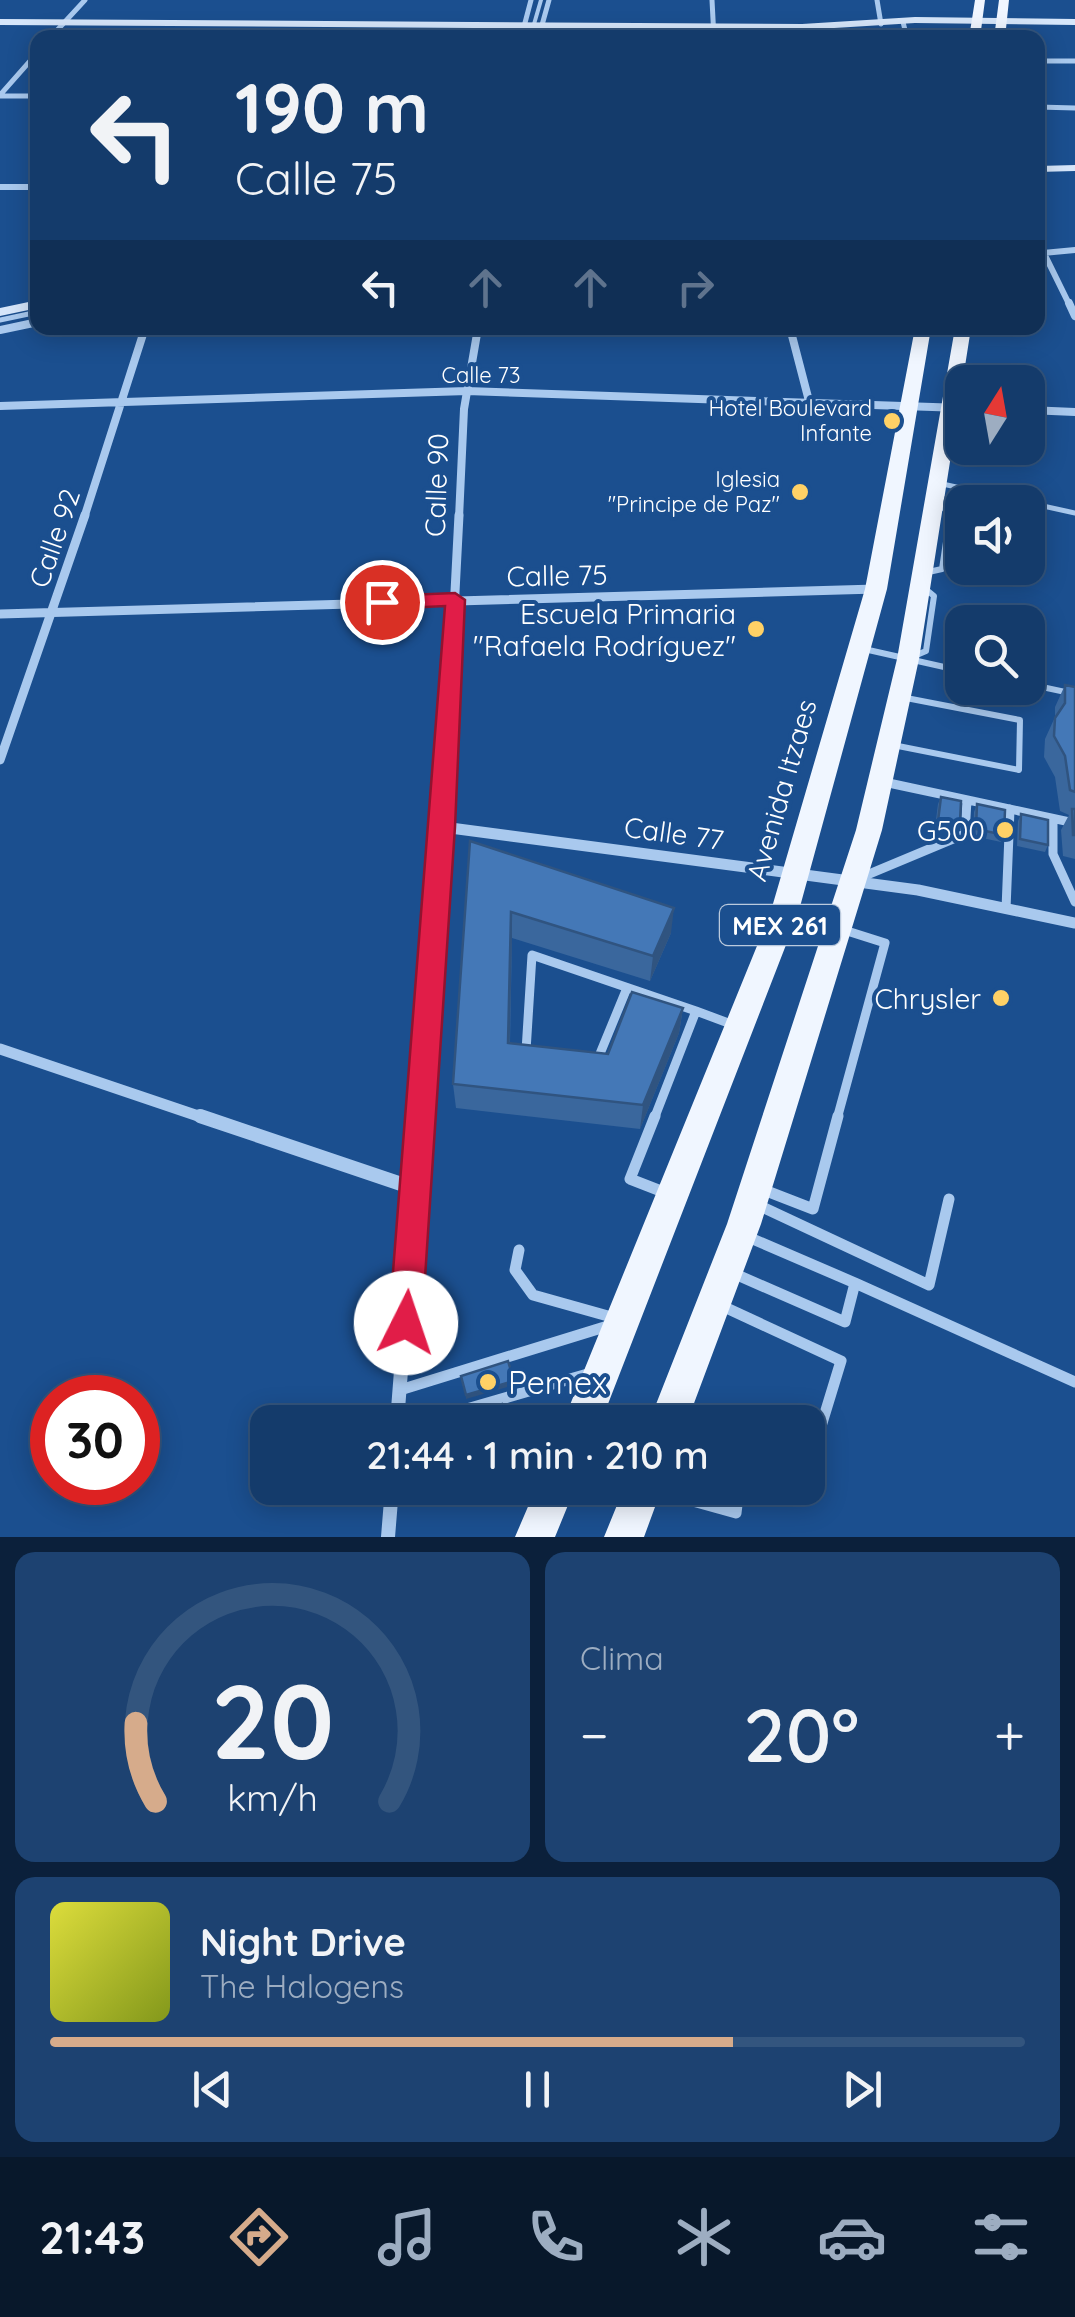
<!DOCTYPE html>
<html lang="es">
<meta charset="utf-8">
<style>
body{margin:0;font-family:Quicksand,sans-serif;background:#1d4271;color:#f1f3f6;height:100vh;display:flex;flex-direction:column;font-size:38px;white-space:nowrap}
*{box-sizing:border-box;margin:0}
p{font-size:32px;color:#9dadc1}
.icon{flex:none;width:55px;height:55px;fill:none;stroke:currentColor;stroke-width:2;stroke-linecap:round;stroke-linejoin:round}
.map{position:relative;height:1537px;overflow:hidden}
.side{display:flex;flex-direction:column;gap:15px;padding:15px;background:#0b203b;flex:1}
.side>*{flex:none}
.banner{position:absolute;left:30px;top:30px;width:1015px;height:305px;border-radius:20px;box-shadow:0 5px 25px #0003,0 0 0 2px #33557e;background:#143b6b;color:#f1f3f6;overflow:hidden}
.needle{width:65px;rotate:11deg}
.fabs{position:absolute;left:945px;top:365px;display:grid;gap:20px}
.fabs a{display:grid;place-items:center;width:100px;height:100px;border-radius:20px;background:#143b6b;box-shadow:0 5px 25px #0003,0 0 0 2px #33557e;font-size:50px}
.speed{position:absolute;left:30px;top:1375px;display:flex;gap:20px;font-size:50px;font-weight:700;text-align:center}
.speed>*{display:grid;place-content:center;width:130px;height:130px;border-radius:50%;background:#143b6b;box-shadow:0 5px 25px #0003,0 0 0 2px #33557e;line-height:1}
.speed .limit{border:15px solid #d22;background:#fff;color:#111}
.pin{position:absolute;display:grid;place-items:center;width:85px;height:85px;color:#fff;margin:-42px;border:5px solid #fff;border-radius:50%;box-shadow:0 2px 10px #0007}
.me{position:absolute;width:110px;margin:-55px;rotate:4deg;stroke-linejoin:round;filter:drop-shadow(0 0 8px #0008)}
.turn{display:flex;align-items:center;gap:35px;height:210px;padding:0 40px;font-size:45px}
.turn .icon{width:130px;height:130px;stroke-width:2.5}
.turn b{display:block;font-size:70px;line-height:85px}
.lanes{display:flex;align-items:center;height:95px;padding:0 40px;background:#0003;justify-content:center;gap:50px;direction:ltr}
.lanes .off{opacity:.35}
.big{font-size:75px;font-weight:600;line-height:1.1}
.side .widget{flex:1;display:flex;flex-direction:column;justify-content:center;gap:15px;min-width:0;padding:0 35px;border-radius:20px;background:#1d4271}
.side .dial{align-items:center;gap:0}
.dial svg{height:260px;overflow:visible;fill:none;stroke:#33557e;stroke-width:7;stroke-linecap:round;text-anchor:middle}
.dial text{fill:#f1f3f6;stroke:none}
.song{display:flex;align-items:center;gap:30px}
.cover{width:120px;height:120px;border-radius:15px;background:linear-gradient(135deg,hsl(60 70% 55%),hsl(70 70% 35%))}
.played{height:10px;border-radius:5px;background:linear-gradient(90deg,#d6ab8b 70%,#33557e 70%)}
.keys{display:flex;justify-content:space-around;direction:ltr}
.heat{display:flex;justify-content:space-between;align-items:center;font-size:55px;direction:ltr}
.side .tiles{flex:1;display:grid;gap:15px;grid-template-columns:1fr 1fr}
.widget:last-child{grid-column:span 2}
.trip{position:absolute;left:250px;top:1405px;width:575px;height:100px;border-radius:20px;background:#143b6b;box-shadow:0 5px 25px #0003,0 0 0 2px #33557e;font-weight:600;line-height:100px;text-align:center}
.menu{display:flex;height:160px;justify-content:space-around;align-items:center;background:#08182b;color:#9dadc1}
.menu .icon{width:70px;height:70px}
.menu .active{color:#d6ab8b}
.menu b{font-size:45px;color:#f1f3f6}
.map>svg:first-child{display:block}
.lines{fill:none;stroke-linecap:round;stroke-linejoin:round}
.lane-far4{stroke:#a9c9ee;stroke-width:4}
.lane-far3{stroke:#a9c9ee;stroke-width:5}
.lane-far2{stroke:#a9c9ee;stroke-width:6}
.lane-far1{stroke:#a9c9ee;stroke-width:9}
.lane{stroke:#a9c9ee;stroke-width:11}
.street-far5{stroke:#a9c9ee;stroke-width:5}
.street-far4{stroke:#a9c9ee;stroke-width:6}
.street-far3{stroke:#a9c9ee;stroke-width:8}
.street-far2{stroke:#a9c9ee;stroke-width:9}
.street-far1{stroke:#a9c9ee;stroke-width:11}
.street{stroke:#a9c9ee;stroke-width:14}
.secondary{fill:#d6e6fa;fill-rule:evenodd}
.primary{fill:#f0f6ff;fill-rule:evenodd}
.wall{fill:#3a679d}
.shaded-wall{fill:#305480}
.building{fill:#4478b7;stroke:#305480;stroke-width:2.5}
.route{fill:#e11d48;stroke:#92132f;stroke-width:2.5}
.poi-dot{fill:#ffd166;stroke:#1b4f8f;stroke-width:4}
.labels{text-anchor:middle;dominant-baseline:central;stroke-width:8;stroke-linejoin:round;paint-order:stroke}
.far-street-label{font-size:22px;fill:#fff;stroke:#1b4f8f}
.far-poi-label{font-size:22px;fill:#fff;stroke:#1b4f8f;text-anchor:end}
.shield{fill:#1b4f8f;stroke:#bbcadd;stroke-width:2.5}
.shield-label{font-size:25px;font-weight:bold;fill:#fff}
.street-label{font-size:28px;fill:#fff;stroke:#1b4f8f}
.poi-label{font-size:28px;fill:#fff;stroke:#1b4f8f;text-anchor:end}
.near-poi-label{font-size:32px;fill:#fff;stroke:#1b4f8f;text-anchor:start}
</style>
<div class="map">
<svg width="1075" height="1537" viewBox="0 0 1075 1537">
<rect width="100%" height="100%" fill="#1b4f8f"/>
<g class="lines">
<path class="lane-far4" d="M530 38 541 0"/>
<path class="lane-far3" d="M0 320 38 312
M938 483 1075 513
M937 505 950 512 949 518"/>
<path class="lane-far2" d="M924 573 942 569 950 515
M864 649 962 671
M912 657 926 651 934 596 923 587
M1028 684 1075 694
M893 745 1019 770 1020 720 901 697
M884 782 896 784"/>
<path class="lane-far1" d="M884 782 1075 823
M1053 819V854L1075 902
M862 877 965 834 967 800
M1006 909 1010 809
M526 1051 532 955 696 1011
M597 1061 627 988
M654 1119 696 1011 731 1024
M837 1119 885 943 844 930"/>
<path class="lane" d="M655 1116 630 1179 666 1193
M764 1190 813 1209 838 1116
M760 1206 929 1285 949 1199
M519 1250 515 1270 533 1295 615 1318
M735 1274 845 1322 855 1283 748 1237
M855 1283 1075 1382
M720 1305 841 1361 815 1446 808 1444
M400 1390 611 1325
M684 1406 737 1422
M422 1422 591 1373
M646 1488 736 1513 739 1488"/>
<path class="street-far5" d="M712 0 714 38
M877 0 881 24
M903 22 907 38
M542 25 549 0
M50 38 85 0
M521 38 531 0
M1038 61H1075
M0 95 38 52
M0 96H38
M1038 107 1075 108"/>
<path class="street-far4" d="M0 187H38
M1038 241 1070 306
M1043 253 1075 250"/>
<path class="street-far3" d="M1069 303 1075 316
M790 328 809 401
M0 330 38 322
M0 406 467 391 962 408
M1028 410 1075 412
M84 518 145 328
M459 518 464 409 478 328"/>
<path class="street-far2" d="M0 614 876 589
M0 760 85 515
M445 784 459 515"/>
<path class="street-far1" d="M443 827 918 890 1075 923
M0 1049 207 1119
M420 1119 445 782"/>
<path class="street" d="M200 1116 416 1189
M397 1422 421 1116
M388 1537 392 1488"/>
<path class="secondary" d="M915 17 1075 19V25L915 23 802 30 0 25V19L802 24Z
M1075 165V171L1038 172V166Z
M38 300V308L0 316V308Z"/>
<path class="primary" d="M975 0H985L980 38H969Z
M999 0H1009L1005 38H994Z
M915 328H931L887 589 798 914 601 1422H563L770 914 865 589Z
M955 328H971L919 659 882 830 761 1224 687 1422H649L727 1224 856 830 897 659Z
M536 1488H575L555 1537H515Z
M624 1488H662L644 1537H604Z"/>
</g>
<path class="wall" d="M1065 685 1075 687V859L1063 856 1061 830 1069 815 1060 811 1055 777 1044 757 1045 739 1055 717V707Z
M941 797 960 821 957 828H935L938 804Z
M977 804 1004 835 1001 842 973 836 974 812Z
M1021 814 1048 845 1045 852 1017 846 1018 821Z
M470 841 671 933 650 981 512 938 510 1043 608 1054 683 1008 679 1033 640 1129 456 1108 453 1084Z"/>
<path class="shaded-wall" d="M674 908 671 933 650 981 653 956Z
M511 912 512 938 509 1067 508 1043Z
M683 1008 679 1033 640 1129 643 1105Z
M514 1381V1385L466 1399V1395Z"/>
<path class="building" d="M1065 685 1075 687V792L1070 790 1065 756 1054 736 1055 718 1065 703Z
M941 797 961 801 960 821H938Z
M977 804 1005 810 1004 835 976 829Z
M1072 809H1075V835H1073Z
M1021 814 1048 820V845L1020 839Z
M470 841 674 908 653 956 511 912 508 1043 608 1054 632 992 683 1008 643 1105 453 1084Z
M508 1361 514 1381 466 1395 461 1376Z
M502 1404 508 1422H456L455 1418Z"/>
<path class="route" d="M455 593 465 600 455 827 422 1323 417 1334 406 1339 394 1334 389 1323 445 606 382 609 372 602 382 596Z"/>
<g class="poi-dot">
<circle cx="892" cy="421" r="10"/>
<circle cx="800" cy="492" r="10"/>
<circle cx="756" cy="629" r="10"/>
<circle cx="1005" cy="830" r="10"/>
<circle cx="1001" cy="998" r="10"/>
<circle cx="488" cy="1382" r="10"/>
</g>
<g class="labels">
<g class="far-street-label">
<text x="481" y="375">Calle 73</text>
</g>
<g class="far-poi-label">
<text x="872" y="408">Hotel Boulevard<tspan x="872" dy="25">Infante</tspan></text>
<text x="780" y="479">Iglesia<tspan x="780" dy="25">"Principe de Paz"</tspan></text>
</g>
<rect class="shield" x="720" y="905" width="120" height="40" rx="8"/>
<g class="shield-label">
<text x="780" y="925">MEX 261</text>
</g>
<g class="street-label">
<text transform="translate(436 485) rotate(-88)">Calle 90</text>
<text transform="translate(54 538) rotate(-71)">Calle 92</text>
<text transform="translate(557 575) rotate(-1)">Calle 75</text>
<text transform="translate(781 790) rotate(-74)">Avenida Itzaes</text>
<text transform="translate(674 833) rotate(8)">Calle 77</text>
</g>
<g class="poi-label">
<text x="736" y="613">Escuela Primaria<tspan x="736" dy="32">"Rafaela Rodríguez"</tspan></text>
<text x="985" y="830">G500</text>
<text x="981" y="998">Chrysler</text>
</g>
<g class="near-poi-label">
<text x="508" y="1382">Pemex</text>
</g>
</g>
</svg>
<div class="fabs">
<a><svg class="needle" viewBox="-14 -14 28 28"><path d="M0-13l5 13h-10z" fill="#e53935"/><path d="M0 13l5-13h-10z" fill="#9dadc1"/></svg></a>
<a><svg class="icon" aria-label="sound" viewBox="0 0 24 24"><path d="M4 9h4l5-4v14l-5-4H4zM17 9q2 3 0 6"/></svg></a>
<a><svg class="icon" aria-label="search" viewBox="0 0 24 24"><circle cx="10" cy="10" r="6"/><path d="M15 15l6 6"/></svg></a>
</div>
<div class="speed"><div class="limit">30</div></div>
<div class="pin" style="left:382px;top:602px;background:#d93025"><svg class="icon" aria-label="arrive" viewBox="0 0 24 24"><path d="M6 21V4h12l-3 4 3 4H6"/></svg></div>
<svg class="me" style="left:406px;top:1323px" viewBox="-20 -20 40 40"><circle r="19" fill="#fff"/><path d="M0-13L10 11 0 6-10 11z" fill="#e11d48"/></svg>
<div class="trip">21:44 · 1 min · 210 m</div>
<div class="banner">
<div class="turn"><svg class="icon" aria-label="left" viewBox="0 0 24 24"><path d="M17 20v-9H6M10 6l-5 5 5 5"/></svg><div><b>190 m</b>Calle 75</div></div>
<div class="lanes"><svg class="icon" aria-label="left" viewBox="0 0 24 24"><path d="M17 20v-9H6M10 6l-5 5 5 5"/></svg><svg class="icon off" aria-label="ahead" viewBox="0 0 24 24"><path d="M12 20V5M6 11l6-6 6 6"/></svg><svg class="icon off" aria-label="ahead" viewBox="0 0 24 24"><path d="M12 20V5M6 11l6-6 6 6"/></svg><svg class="icon off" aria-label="right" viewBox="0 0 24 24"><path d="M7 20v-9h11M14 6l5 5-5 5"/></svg></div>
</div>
</div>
<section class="side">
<div class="tiles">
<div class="widget dial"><svg viewBox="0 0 100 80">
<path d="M14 69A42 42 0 1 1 86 69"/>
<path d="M14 69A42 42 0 0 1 8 45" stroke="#d6ab8b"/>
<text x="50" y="56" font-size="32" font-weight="700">20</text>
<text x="50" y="72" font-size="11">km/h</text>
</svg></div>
<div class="widget"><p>Clima</p>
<div class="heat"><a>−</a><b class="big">20°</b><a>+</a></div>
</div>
<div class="widget">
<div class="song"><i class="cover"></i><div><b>Night Drive</b><p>The Halogens</p></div></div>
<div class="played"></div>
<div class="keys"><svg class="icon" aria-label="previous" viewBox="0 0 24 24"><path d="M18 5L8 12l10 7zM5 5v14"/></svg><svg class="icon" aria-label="pause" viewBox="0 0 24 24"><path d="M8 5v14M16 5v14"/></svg><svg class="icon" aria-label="next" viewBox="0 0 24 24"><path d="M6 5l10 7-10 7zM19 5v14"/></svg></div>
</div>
</div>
</section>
<nav class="menu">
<b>21:43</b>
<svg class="icon active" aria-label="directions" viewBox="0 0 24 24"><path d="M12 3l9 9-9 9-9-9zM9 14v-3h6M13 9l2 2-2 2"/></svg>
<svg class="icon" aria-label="music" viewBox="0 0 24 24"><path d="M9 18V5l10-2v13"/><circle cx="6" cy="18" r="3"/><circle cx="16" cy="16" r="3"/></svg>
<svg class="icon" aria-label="phone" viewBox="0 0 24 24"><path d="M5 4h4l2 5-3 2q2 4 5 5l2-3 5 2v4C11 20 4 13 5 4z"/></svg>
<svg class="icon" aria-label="climate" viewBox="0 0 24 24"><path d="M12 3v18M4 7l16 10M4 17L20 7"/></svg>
<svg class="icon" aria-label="car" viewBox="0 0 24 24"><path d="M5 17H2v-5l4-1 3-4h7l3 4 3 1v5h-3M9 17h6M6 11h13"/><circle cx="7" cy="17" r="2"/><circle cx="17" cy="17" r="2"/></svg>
<svg class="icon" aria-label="filters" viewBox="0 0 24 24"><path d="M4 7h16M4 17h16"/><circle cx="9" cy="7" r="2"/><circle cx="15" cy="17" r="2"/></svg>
</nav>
